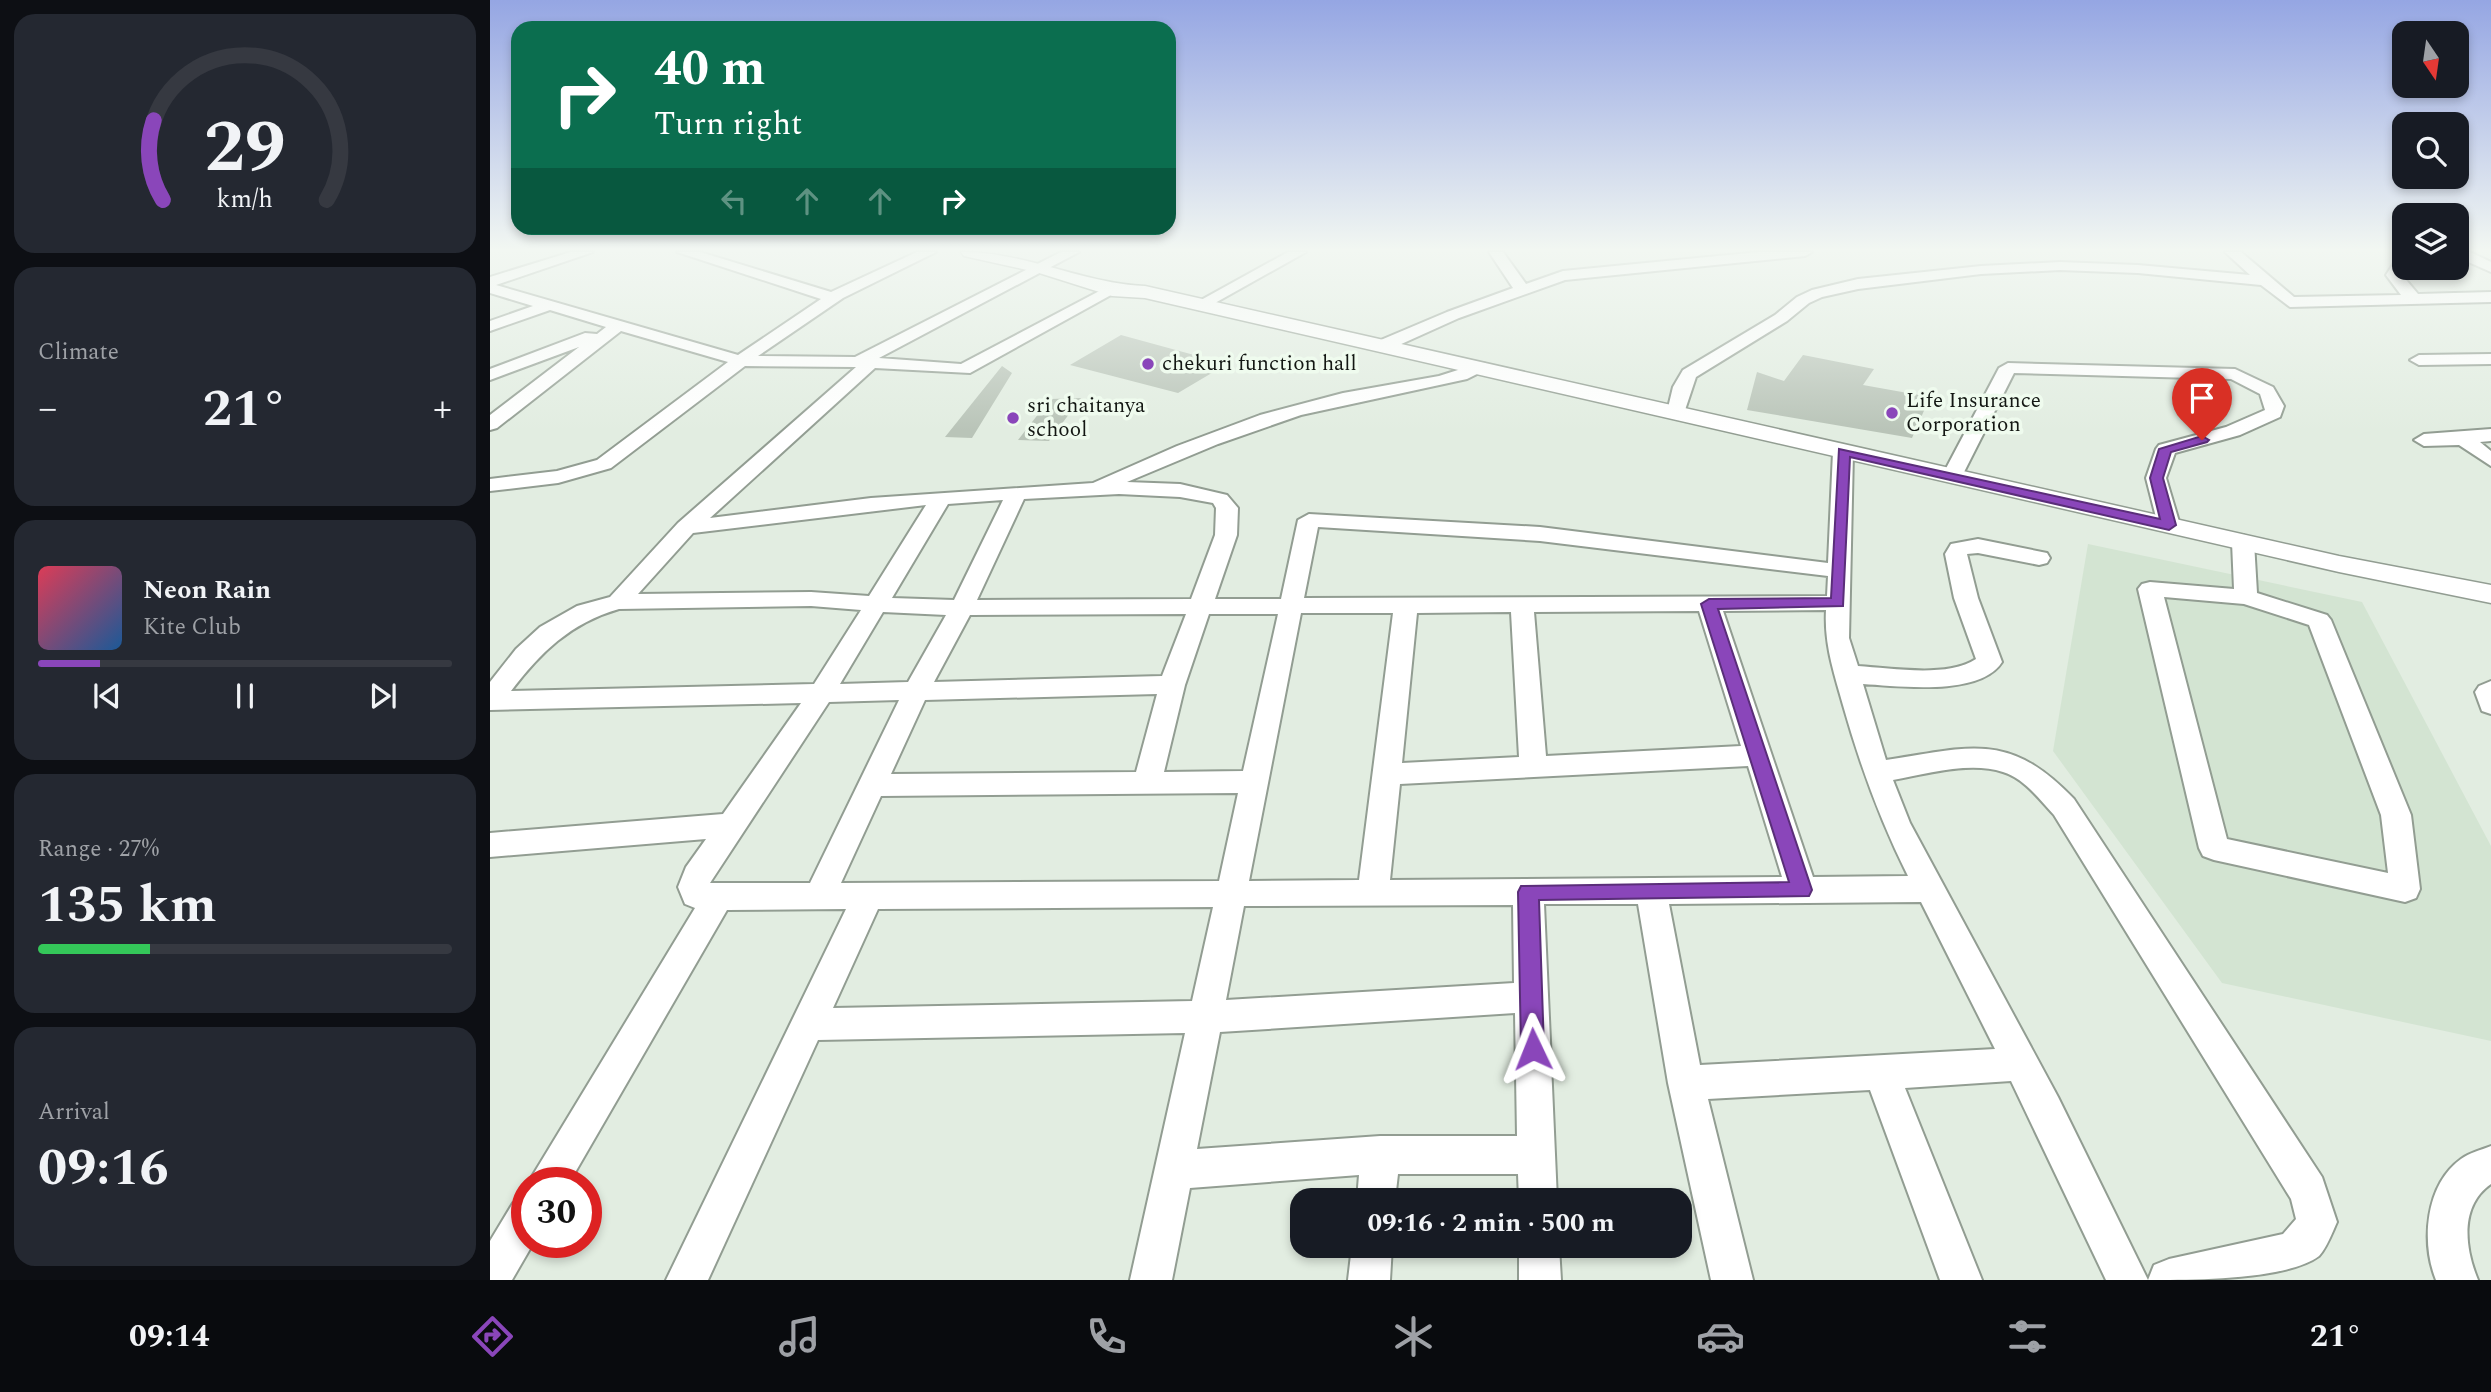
<!DOCTYPE html>
<meta charset="utf-8">
<style>
body{margin:0;font-family:Spectral,serif;background:#242831;color:#f1f3f6;height:100vh;display:flex;flex-direction:column;font-size:26px;white-space:nowrap}
*{box-sizing:border-box;margin:0}
p{font-size:23px;color:#9ea1a6}
.icon{flex:none;width:38px;height:38px;fill:none;stroke:currentColor;stroke-width:2;stroke-linecap:round;stroke-linejoin:round}
.map{position:relative;flex:1;overflow:hidden}
.panel{display:flex;flex-direction:column;gap:14px;padding:14px;background:#0d0f14;width:490px}
.panel>*{flex:none}
.hud{position:absolute;left:21px;top:21px;width:665px;height:214px;border-radius:21px;box-shadow:0 4px 10px #0003;background:#0b6e4f;color:#fff;overflow:hidden}
.needle{width:46px;rotate:167deg}
.controls{position:absolute;left:1902px;top:21px;display:grid;gap:14px}
.controls a{display:grid;place-items:center;width:77px;height:77px;border-radius:14px;background:#171b24;box-shadow:0 4px 10px #0003;font-size:35px}
.speed{position:absolute;left:21px;top:1167px;display:flex;gap:14px;font-size:35px;font-weight:700;text-align:center}
.speed>*{display:grid;place-content:center;width:91px;height:91px;border-radius:50%;background:#171b24;box-shadow:0 4px 10px #0003;line-height:1}
.speed .limit{border:10px solid #d22;background:#fff;color:#111}
.pin{position:absolute;display:grid;place-items:center;width:60px;height:60px;color:#fff;margin:-72px -30px;border-radius:50% 50% 50% 0;rotate:-45deg;box-shadow:0 0 7px #0007}
.pin .icon{rotate:45deg}
.me{position:absolute;width:77px;margin:-38px;rotate:358deg;stroke-linejoin:round;filter:drop-shadow(0 0 5px #0008)}
.turn{display:flex;align-items:center;gap:24px;height:147px;padding:0 28px;font-size:32px}
.turn .icon{width:91px;height:91px;stroke-width:2.5}
.turn b{display:block;font-size:49px;line-height:60px}
.lanes{display:flex;align-items:center;height:66px;padding:0 28px;background:#0003;justify-content:center;gap:35px;direction:ltr}
.lanes .off{opacity:.35}
.big{font-size:52px;font-weight:700;line-height:1.1}
.panel .widget{flex:1;display:flex;flex-direction:column;justify-content:center;gap:10px;min-width:0;padding:0 24px;border-radius:21px;background:#242831}
.panel .dial{align-items:center;gap:0}
.dial svg{height:182px;overflow:visible;fill:none;stroke:#363941;stroke-width:7;stroke-linecap:round;text-anchor:middle}
.dial text{fill:#f1f3f6;stroke:none}
.song{display:flex;align-items:center;gap:21px}
.cover{width:84px;height:84px;border-radius:10px;background:linear-gradient(135deg,hsl(350 70% 55%),hsl(210 70% 35%))}
.played{height:7px;border-radius:4px;background:linear-gradient(90deg,#8a46ba 15%,#363941 15%)}
.keys{display:flex;justify-content:space-around;direction:ltr}
.heat{display:flex;justify-content:space-between;align-items:center;font-size:38px;direction:ltr}
.charge{height:10px;border-radius:5px;background:linear-gradient(90deg,#34c759 27%,#363941 0)}
.trip{position:absolute;left:800px;top:1188px;width:402px;height:70px;border-radius:21px;background:#171b24;box-shadow:0 4px 10px #0003;font-weight:700;line-height:70px;text-align:center}
.dock{display:flex;height:112px;justify-content:space-around;align-items:center;background:#090b0e;color:#9ea1a6}
.dock .icon{width:49px;height:49px}
.dock .active{color:#8a46ba}
.dock b{font-size:32px;color:#f1f3f6}
main{display:flex;flex:1;min-height:0}
.map>svg:first-child{display:block}
.built{fill:#d3e4d2}
.building{fill:#b9c4b8}
.lines{fill:none;stroke-linecap:round;stroke-linejoin:round}
.minor-casing{stroke:#929d92;stroke-width:4}
.major-casing{stroke:#929d92;stroke-width:3}
.minor{fill:#fff;fill-rule:evenodd}
.major{fill:#fff;fill-rule:evenodd}
.route{fill:#8a46ba;stroke:#5a2e79;stroke-width:2}
.poi-dot{fill:#8a46ba;stroke:#effbee;stroke-width:2.5}
.labels{text-anchor:middle;dominant-baseline:central;stroke-width:7;stroke-linejoin:round;paint-order:stroke}
.far-poi-label{font-size:21px;fill:#131713;stroke:#effbee;text-anchor:start}
</style>
<main>
<section class="panel">
<div class="widget dial"><svg viewBox="0 0 100 80">
<path d="M14 69A42 42 0 1 1 86 69"/>
<path d="M14 69A42 42 0 0 1 10 34" stroke="#8a46ba"/>
<text x="50" y="56" font-size="32" font-weight="700">29</text>
<text x="50" y="72" font-size="11">km/h</text>
</svg></div>
<div class="widget"><p>Climate</p>
<div class="heat"><a>−</a><b class="big">21°</b><a>+</a></div>
</div>
<div class="widget">
<div class="song"><i class="cover"></i><div><b>Neon Rain</b><p>Kite Club</p></div></div>
<div class="played"></div>
<div class="keys"><svg class="icon" aria-label="previous" viewBox="0 0 24 24"><path d="M18 5L8 12l10 7zM5 5v14"/></svg><svg class="icon" aria-label="pause" viewBox="0 0 24 24"><path d="M8 5v14M16 5v14"/></svg><svg class="icon" aria-label="next" viewBox="0 0 24 24"><path d="M6 5l10 7-10 7zM19 5v14"/></svg></div>
</div>
<div class="widget"><p>Range · 27%</p><b class="big">135 km</b><div class="charge"></div></div>
<div class="widget"><p>Arrival</p><b class="big">09:16</b></div>
</section>
<div class="map">
<svg width="2001" height="1280" viewBox="0 0 2001 1280">
<rect width="100%" height="100%" fill="#e2ede1"/>
<path class="built" d="M1598 544 1872 602 2001 846V1041L1732 983 1563 751Z"/>
<path class="building" d="M631 335 737 364 688 393 580 365Z
M1313 355 1384 369 1373 385 1440 397 1422 438 1257 410 1267 372 1294 381Z
M512 366 522 373 482 438 455 437Z
M591 398 559 441 528 440 560 399Z"/>
<g class="lines">
<g class="minor-casing">
<path id="minor" d="M81 252H103L6 285 248 355 331 299 187 252H210L341 292 427 252H446L353 298 268 356 365 357 571 252H589L389 358 471 364 617 287 622 285 630 290 480 373 385 368 220 518 381 498 603 483 687 446 770 415 853 393 949 376 990 363 996 364 999 368 977 379 811 415 728 444 637 482 690 484 737 495 748 508 747 535 725 599H791L808 520 819 514 1050 527 1338 563 1343 452 1353 446 1360 448 1363 452 1359 638 1368 666C1400 668 1458 678 1486 659L1464 598 1455 554 1461 544 1488 539 1557 553 1560 558 1557 563 1549 565 1488 553 1477 554 1488 598 1512 662C1490 697 1408 686 1373 684L1396 760C1481 747 1519 731 1584 799L1832 1177 1847 1222C1842 1233 1837 1247 1829 1256 1797 1280 1703 1280 1658 1280L1664 1265 1679 1259 1793 1234 1806 1219 1801 1199 1564 815C1550 800 1534 778 1513 772 1480 761 1436 774 1403 780L1420 823 1568 1097 1658 1280H1616L1521 1081 1415 1088 1492 1280H1450L1380 1090 1218 1099 1263 1280H1221L1178 1083 1148 904H1054L1067 1200H1029L1028 1174H908L905 1200H867L869 1175 700 1188 682 1280H640L695 1033 328 1040 218 1280H176L356 909 237 910 79 1183H38L205 908 195 904 188 887 196 867 216 839 0 857V833L233 814 311 703 0 710V682L26 649 50 627 87 606 120 597 188 523 366 367 255 366 121 468 68 483 0 491V479L67 471 107 460 238 362 131 331 7 428 0 430V415L89 347 0 380V369L95 333 107 334 116 327 60 310 0 331V321L43 306 0 293V277ZM629 494 690 497 723 503 726 508 725 535 701 599 487 600 534 499ZM513 500 464 600 402 598 458 504ZM436 505 379 596 321 592 148 594 203 533ZM828 527 1050 541 1338 576 1337 596 814 598ZM321 606 371 610 324 684 21 691C50 653 80 623 129 609ZM1336 610C1334 644 1344 673 1353 705 1370 765 1390 820 1418 876L1323 877 1233 611ZM1209 611 1251 746 1056 756 1044 612ZM393 612 456 615 418 682 350 684ZM1021 612 1029 757 912 763 927 613ZM811 613H903L869 880 759 881ZM696 614 672 676 444 682 480 615ZM719 614H788L753 771 674 772 695 685ZM667 694 646 772 401 774 435 700ZM409 700 320 883H220L339 702ZM1258 766 1292 877 900 880 910 784ZM748 793 729 881 351 883 391 796ZM1431 902 1505 1049 1210 1065 1179 904ZM1023 905 1024 983 736 1000 754 906ZM723 907 702 1001 343 1008 388 909ZM1025 1013 1027 1136H890L707 1149 730 1032Z
M798 252H816L716 308 710 310 702 305Z
M999 252H1013L1036 284 1073 271 1269 252H1322L1315 256 1075 280 969 318 898 350H886L884 346 886 342 957 312 1023 288Z
M1735 252H1751L1804 297 1911 295 1896 275 1909 255 1914 254 1916 268 1912 275 1928 294 2001 292V302L1800 307 1771 285 1648 273 1570 270 1491 274 1368 289 1332 297 1319 303 1297 321 1206 377 1193 416 1186 418 1177 412 1183 387 1193 370 1285 315 1307 297 1322 290 1368 279 1491 266 1570 262 1648 265 1760 275Z
M1967 252H1980L2001 262V272L1967 257Z
M2001 354V364L1929 365 1920 360 1929 355Z
M1518 363 1745 369 1783 387 1794 406 1790 417 1750 435 1685 453 1676 478 1690 525 1679 531 1668 525 1656 478 1666 449 1669 445 1736 427 1775 410 1770 394 1741 379 1524 373 1472 476 1469 480H1455L1452 476 1509 368Z
M2001 429V441L1990 442 2001 451V466L1969 445 1934 446 1924 440 1934 434Z
M1753 535 1764 542 1767 593 1837 615 1841 620 1921 815 1930 889 1926 898 1915 902 1724 860 1713 856 1709 848 1648 589 1652 584 1660 582 1744 589 1742 542ZM1674 597 1754 604 1819 625 1891 815 1898 873 1737 839Z
M2001 681V714L1992 711 1985 692 1989 686Z
M2001 1146V1184C1969 1206 1975 1249 1988 1280H1946C1931 1243 1935 1185 1971 1159 1979 1153 1991 1150 2001 1146Z
M37 1197V1242H44L22 1280H0V1241L23 1203Z
M862 1246H902L900 1280H858Z
M1029 1246H1069L1071 1280H1029Z"/>
</g>
<g class="major-casing">
<path id="major" d="M471 252C537 252 591 283 655 286L1849 556 2001 585V603L1849 572 655 298 622 296 546 272 474 256Z"/>
</g>
<use href="#minor" class="minor"/>
<use href="#major" class="major"/>
</g>
<linearGradient id="sky" x2="0" y2="1"><stop stop-color="#95a6e3"/><stop offset="0.58" stop-color="#f2f7f2"/><stop offset="1" stop-color="#f2f7f2" stop-opacity="0"/></linearGradient>
<rect width="2001" height="431" fill="url(#sky)"/>
<path class="route" d="M1712 436 1719 440 1717 442 1681 452 1673 478 1686 525 1679 530 1360 457 1353 606 1228 609 1322 890 1319 896 1049 900 1054 1049 1051 1057 1043 1060 1035 1057 1031 1049 1028 892 1031 886 1299 882 1211 604 1219 599 1341 598 1349 449 1670 519 1660 478 1669 449Z"/>
<g class="poi-dot">
<circle cx="658" cy="364" r="7"/>
<circle cx="1402" cy="413" r="7"/>
<circle cx="523" cy="418" r="7"/>
</g>
<g class="labels">
<g class="far-poi-label">
<text x="672" y="364">chekuri function hall</text>
<text x="1416" y="401">Life Insurance<tspan x="1416" dy="24">Corporation</tspan></text>
<text x="537" y="406">sri chaitanya<tspan x="537" dy="24">school</tspan></text>
</g>
</g>
</svg>
<div class="controls">
<a><svg class="needle" viewBox="-14 -14 28 28"><path d="M0-13l5 13h-10z" fill="#e53935"/><path d="M0 13l5-13h-10z" fill="#9ea1a6"/></svg></a>
<a><svg class="icon" aria-label="search" viewBox="0 0 24 24"><circle cx="10" cy="10" r="6"/><path d="M15 15l6 6"/></svg></a>
<a><svg class="icon" aria-label="layers" viewBox="0 0 24 24"><path d="M12 4l9 5-9 5-9-5zM3 14l9 5 9-5"/></svg></a>
</div>
<div class="speed"><div class="limit">30</div></div>
<div class="pin" style="left:1712px;top:440px;background:#d93025"><svg class="icon" aria-label="arrive" viewBox="0 0 24 24"><path d="M6 21V4h12l-3 4 3 4H6"/></svg></div>
<svg class="me" style="left:1043px;top:1049px" viewBox="-20 -20 40 40"><path d="M0-17L14 15 0 8-14 15z" fill="#8a46ba" stroke="#fff" stroke-width="4"/></svg>
<div class="trip">09:16 · 2 min · 500 m</div>
<div class="hud">
<div class="turn"><svg class="icon" aria-label="right" viewBox="0 0 24 24"><path d="M7 20v-9h11M14 6l5 5-5 5"/></svg><div><b>40 m</b>Turn right</div></div>
<div class="lanes"><svg class="icon off" aria-label="left" viewBox="0 0 24 24"><path d="M17 20v-9H6M10 6l-5 5 5 5"/></svg><svg class="icon off" aria-label="ahead" viewBox="0 0 24 24"><path d="M12 20V5M6 11l6-6 6 6"/></svg><svg class="icon off" aria-label="ahead" viewBox="0 0 24 24"><path d="M12 20V5M6 11l6-6 6 6"/></svg><svg class="icon" aria-label="right" viewBox="0 0 24 24"><path d="M7 20v-9h11M14 6l5 5-5 5"/></svg></div>
</div>
</div>
</main>
<nav class="dock">
<b>09:14</b>
<svg class="icon active" aria-label="directions" viewBox="0 0 24 24"><path d="M12 3l9 9-9 9-9-9zM9 14v-3h6M13 9l2 2-2 2"/></svg>
<svg class="icon" aria-label="music" viewBox="0 0 24 24"><path d="M9 18V5l10-2v13"/><circle cx="6" cy="18" r="3"/><circle cx="16" cy="16" r="3"/></svg>
<svg class="icon" aria-label="phone" viewBox="0 0 24 24"><path d="M5 4h4l2 5-3 2q2 4 5 5l2-3 5 2v4C11 20 4 13 5 4z"/></svg>
<svg class="icon" aria-label="climate" viewBox="0 0 24 24"><path d="M12 3v18M4 7l16 10M4 17L20 7"/></svg>
<svg class="icon" aria-label="car" viewBox="0 0 24 24"><path d="M5 17H2v-5l4-1 3-4h7l3 4 3 1v5h-3M9 17h6M6 11h13"/><circle cx="7" cy="17" r="2"/><circle cx="17" cy="17" r="2"/></svg>
<svg class="icon" aria-label="filters" viewBox="0 0 24 24"><path d="M4 7h16M4 17h16"/><circle cx="9" cy="7" r="2"/><circle cx="15" cy="17" r="2"/></svg>
<b>21°</b>
</nav>
